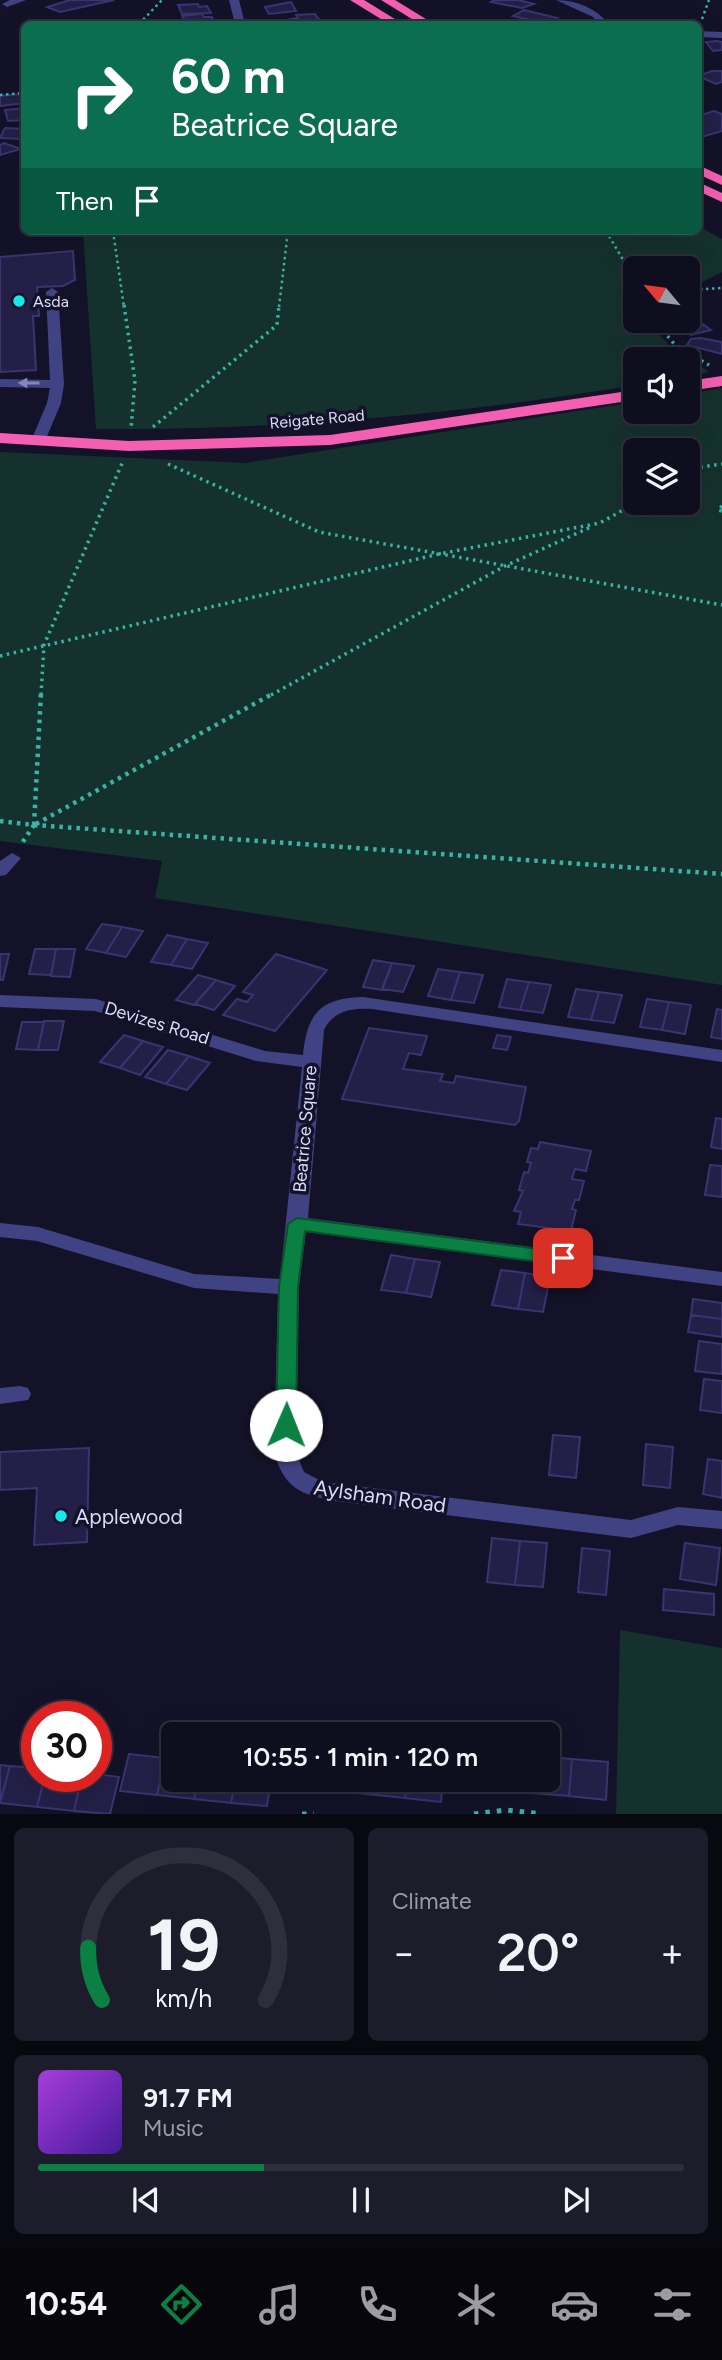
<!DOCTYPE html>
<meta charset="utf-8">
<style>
body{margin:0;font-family:Figtree,sans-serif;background:#1d1c2b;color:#f1f3f6;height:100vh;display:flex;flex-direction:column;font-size:26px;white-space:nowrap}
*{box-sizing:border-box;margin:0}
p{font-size:23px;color:#9b9ca4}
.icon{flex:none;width:38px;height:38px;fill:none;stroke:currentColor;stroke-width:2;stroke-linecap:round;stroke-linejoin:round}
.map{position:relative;height:1814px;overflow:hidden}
.panel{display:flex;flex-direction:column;gap:14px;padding:14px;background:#080810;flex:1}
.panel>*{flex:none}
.hud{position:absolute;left:21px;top:21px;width:681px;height:214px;border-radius:10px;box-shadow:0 7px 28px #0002,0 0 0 2px #2f2e3c;background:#0b6e4f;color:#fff;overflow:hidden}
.needle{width:46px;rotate:299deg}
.controls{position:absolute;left:623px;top:256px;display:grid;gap:14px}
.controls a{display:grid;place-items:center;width:77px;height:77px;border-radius:10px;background:#0f0e1e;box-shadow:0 7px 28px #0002,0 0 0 2px #2f2e3c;font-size:35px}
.speed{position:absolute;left:21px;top:1701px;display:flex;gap:14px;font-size:35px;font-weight:700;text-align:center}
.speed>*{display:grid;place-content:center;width:91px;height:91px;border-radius:50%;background:#0f0e1e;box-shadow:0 7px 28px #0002,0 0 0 2px #2f2e3c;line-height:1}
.speed .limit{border:10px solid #d22;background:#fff;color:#111}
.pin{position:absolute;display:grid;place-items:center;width:60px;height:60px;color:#fff;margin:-30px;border-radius:14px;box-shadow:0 4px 10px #0006}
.me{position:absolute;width:77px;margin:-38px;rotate:1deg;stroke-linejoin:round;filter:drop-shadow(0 0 5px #0008)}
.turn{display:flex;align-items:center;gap:24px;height:147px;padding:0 35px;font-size:32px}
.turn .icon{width:91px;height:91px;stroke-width:2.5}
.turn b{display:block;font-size:49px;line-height:60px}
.then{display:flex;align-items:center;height:66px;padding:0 35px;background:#0003;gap:14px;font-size:26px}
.big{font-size:52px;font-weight:600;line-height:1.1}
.panel .tile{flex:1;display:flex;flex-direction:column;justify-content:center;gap:10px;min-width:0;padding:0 24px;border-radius:10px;background:#1d1c2b}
.panel .dial{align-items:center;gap:0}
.dial svg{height:182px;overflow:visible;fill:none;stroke:#2f2e3c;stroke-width:7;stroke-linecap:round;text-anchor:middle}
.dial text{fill:#f1f3f6;stroke:none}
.song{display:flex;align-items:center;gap:21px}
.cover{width:84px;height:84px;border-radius:10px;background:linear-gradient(135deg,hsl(280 70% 55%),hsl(260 70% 35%))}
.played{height:7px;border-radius:4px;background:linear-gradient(90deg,#0b8043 35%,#2f2e3c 35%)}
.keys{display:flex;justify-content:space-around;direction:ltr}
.heat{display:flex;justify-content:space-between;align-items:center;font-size:38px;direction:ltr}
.panel .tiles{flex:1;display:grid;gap:14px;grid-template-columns:1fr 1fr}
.tile:last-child{grid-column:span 2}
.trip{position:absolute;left:161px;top:1722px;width:399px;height:70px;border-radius:10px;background:#0f0e1e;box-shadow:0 7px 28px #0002,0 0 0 2px #2f2e3c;font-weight:600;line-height:70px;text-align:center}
.dock{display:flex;height:112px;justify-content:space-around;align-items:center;background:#06060c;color:#9b9ca4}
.dock .icon{width:49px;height:49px}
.dock .on{color:#0b8043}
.dock b{font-size:32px;color:#f1f3f6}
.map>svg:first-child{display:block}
.green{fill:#15312e;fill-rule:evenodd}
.building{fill:#241f47;stroke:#3b3372;stroke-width:2}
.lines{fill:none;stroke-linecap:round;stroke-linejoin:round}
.path-far3{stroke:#39b3a2;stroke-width:2.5;stroke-dasharray:2.5 3.5;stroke-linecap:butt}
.path-far2{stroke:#39b3a2;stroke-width:3.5;stroke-dasharray:2.5 4.5;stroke-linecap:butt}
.path-far1{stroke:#39b3a2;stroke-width:4.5;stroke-dasharray:3.5 5;stroke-linecap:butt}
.path{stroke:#39b3a2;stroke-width:5;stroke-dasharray:4.5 7;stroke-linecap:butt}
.minor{fill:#404383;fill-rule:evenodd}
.highway{fill:#f45fb1;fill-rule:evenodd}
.oneway{fill:#8687b9}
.route{fill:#0b8043;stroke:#07532c;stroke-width:2}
.poi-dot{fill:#15e9ef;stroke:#141228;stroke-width:2.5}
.labels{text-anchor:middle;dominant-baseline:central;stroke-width:7;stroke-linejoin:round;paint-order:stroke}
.far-poi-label{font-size:16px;fill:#dcdbfc;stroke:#141228;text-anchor:start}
.far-street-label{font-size:16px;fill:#dcdbfc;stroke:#141228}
.street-label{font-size:18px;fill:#dcdbfc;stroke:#141228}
.near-street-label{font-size:21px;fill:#dcdbfc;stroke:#141228}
.near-poi-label{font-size:21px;fill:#dcdbfc;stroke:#141228;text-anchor:start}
</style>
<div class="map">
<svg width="722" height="1814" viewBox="0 0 722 1814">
<rect width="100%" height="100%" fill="#141228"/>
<path class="green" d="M698 226 722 239V272L688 289V268H635V320H647L669 345 709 372 688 376V359H635V385C457 415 276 430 96 429L83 231H698Z
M722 388V985L155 898 162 861 0 841V452L245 463 635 402V411H688V394ZM635 450H688V502H635Z
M620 1630 722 1648V1814H616Z"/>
<path class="building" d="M70 0H114L60 12 47 7Z
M494 0H518L534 4 522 8 491 2Z
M291 2 296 11 269 14 265 7Z
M198 4 199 7 207 6 211 13 182 14 178 5Z
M524 10 557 18 544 23 513 16Z
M202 14 204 17H212L215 24H187L182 16Z
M315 14 321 22 293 24 290 19 298 18 296 15Z
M716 41 722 42V50L713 51 706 42Z
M712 71H722V82L716 84 698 76Z
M19 94 24 103 0 106V96Z
M24 108V120L8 121 5 110Z
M714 111 722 114V131L698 138V116Z
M5 128 24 129V136L22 139 0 138Z
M4 143 21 149 0 155V145Z
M73 251 75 280 63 286 37 287 39 316H33L36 370 0 372V257Z
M697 321 704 325 684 330 678 326Z
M704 325 711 330 691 335 684 330Z
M700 338 722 342V354L687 345 691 339Z
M102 924 122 927 106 953 86 949Z
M122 927 143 931 126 957 106 953Z
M167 935 187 939 171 965 151 962Z
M187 939 208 943 192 969 171 965Z
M35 949H56L51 975 29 974Z
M56 949H75L70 977 51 976Z
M0 954H9L3 980H0Z
M276 954 327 970 275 1031 223 1015 237 999 247 1002 253 995 243 992Z
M373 960 392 963 382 990 363 987Z
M392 963 414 966 403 992 382 989Z
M438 969 460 972 451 1000 428 996Z
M460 972 483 975 474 1003 451 1000Z
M198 975 216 980 194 1005 176 1000Z
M507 979 529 982 520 1010 499 1007Z
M216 980 235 986 214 1010 195 1004Z
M529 982 551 985 543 1013 520 1010Z
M576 989 599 992 591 1020 568 1017Z
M599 992 622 995 614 1023 591 1020Z
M647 999 669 1002 662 1030 640 1027Z
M669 1002 691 1005 685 1034 662 1030Z
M717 1009 722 1010V1039L711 1037Z
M44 1021H64L58 1050H38Z
M22 1022H44L38 1050 16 1049Z
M369 1028 427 1036 421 1055 409 1053 403 1069 443 1074 440 1081 454 1083 456 1076 526 1087 519 1121 515 1125 342 1099Z
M124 1035 143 1041 120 1068 100 1062Z
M497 1035 511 1037 507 1050 493 1048Z
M143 1041 163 1047 140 1075 120 1068Z
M168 1050 189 1056 166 1084 145 1077Z
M189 1056 210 1063 187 1090 166 1084Z
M716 1118 722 1119V1149L711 1147Z
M540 1142 591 1151 586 1171 575 1169 572 1179 584 1181 579 1200H575L572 1209 576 1210 571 1231 518 1224 521 1212 514 1211 523 1191 519 1190 524 1172 528 1173 531 1163 527 1162 531 1148 538 1149Z
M710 1165 722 1166V1197L705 1195Z
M391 1255 415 1259 406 1293 381 1290Z
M415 1259 440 1262 431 1297 406 1293Z
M501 1270 525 1273 518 1309 492 1305Z
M525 1273 550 1277 543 1312 518 1309Z
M693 1299 722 1303V1319L691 1315Z
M691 1315 722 1319V1337L688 1332Z
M699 1341 722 1344V1374L695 1371Z
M704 1379 722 1381V1413L700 1410Z
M553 1435 580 1437 576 1478 549 1475Z
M646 1444 673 1447 670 1488 643 1485Z
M89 1448 87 1542 34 1545 37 1488 0 1490V1452Z
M708 1459 722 1461V1498L703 1494Z
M492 1538 520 1541 515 1585 487 1582Z
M520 1541 547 1543 543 1587 515 1585Z
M685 1543 720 1548 716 1585 680 1579Z
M582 1548 610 1551 606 1595 578 1592Z
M664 1589 714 1594V1615L663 1610Z
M129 1754 165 1758 157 1795 120 1791Z
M548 1757 572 1759 569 1796 532 1793 533 1780H548Z
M165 1758H173V1780H198L194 1799 157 1795Z
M572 1759 608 1762 606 1800 569 1796Z
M0 1765 10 1766 0 1803Z
M10 1766 37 1768V1776H45L37 1807 0 1803Z
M96 1774 119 1777 110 1814 74 1811 82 1776Z
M45 1776H82L74 1811 37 1807Z
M198 1780H235L231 1803 194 1799Z
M235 1780H271L267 1806 231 1803Z
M294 1780H332L331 1791 293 1787Z
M332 1780H370L367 1794 331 1791Z
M370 1780H407L405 1798 367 1794Z
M407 1780H443L441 1802 405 1798Z
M458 1780H495L494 1789 458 1785Z
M495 1780H533L532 1793 494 1789Z"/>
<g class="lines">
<path class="path-far3" d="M702 19 709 0
M139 24 162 0
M0 95 24 93
M113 231 124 307
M606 231 635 280
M688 290 722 288
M279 307 287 239 294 231"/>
<path class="path-far2" d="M124 305 135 381 131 429
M654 320 676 346 709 365
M153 427 277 325 279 305
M168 464 319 532 722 605
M688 474 701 467 722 464
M722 506 718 510 722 511
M0 656 439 554 600 523 637 502
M41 695 44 645 123 461
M271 695 505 566 593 526"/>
<path class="path-far1" d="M0 821 34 825 22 843
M36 824 274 693
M34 825 722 874
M34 825 41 693"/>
<path class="path" d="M302 1814H314
M474 1814 506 1810 542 1814"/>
<path class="minor" d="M10 0H26L7 7 2 4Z
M229 0H239L245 24H235Z
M556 0C576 0 596 8 609 24H599L593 17Z
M698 31 722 32V38L698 37Z
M52 288 58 292 64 384 61 403 45 441 38 445 31 441 47 403 50 388 0 387V379L50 380 46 292Z
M12 853 21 858 6 875 0 876V861Z
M0 995 96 999 265 1051 303 1055C307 1014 320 998 363 997L722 1050V1062L372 1009C352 1008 334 1010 324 1030L308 1218 722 1272V1286L306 1232 299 1287 296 1453 304 1472 323 1482 631 1520 678 1507 722 1511V1529L678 1525 631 1538 334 1501C299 1494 285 1488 274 1453L278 1294 194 1288 37 1241 0 1237V1223L38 1227 194 1274 280 1279 302 1067 256 1061 95 1011 0 1007Z
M20 1386 28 1388 31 1394 28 1400 0 1404V1388Z"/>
<path class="highway" d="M350 0H364L403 24H389Z
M381 0H395L434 24H420Z
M698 165 722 176V185L698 174Z
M698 182 722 193V202L698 191Z
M722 376V386L688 391V381Z
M635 390V400L330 445 129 451 0 443V433L129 441 330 435Z"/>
</g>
<defs><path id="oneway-solid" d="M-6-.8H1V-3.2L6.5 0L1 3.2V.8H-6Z" transform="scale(1.75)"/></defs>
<use class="oneway" href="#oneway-solid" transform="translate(29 383) rotate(-180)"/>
<path class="route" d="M297 1218 563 1252 572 1258 563 1265 305 1231 298 1287 296 1425 293 1430H279L276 1425 279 1287 288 1224Z"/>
<g class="poi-dot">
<circle cx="19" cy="301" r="7"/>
<circle cx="61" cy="1516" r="7"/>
</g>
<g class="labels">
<g class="far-poi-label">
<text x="33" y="301">Asda</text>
</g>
<g class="far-street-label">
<text transform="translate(317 419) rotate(-5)">Reigate Road</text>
</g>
<g class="street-label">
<text transform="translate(157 1023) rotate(17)">Devizes Road</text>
<text transform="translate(305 1129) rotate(-85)">Beatrice Square</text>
</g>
<g class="near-street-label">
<text transform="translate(380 1496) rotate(8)">Aylsham Road</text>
</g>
<g class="near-poi-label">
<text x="75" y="1516">Applewood</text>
</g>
</g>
</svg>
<div class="controls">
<a><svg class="needle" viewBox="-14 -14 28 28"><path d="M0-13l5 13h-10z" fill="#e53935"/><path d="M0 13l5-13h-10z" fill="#9b9ca4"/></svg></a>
<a><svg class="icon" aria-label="sound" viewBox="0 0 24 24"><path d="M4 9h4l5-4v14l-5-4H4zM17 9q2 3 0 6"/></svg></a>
<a><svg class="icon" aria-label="layers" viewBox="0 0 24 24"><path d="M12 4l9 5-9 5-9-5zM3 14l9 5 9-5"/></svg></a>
</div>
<div class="speed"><div class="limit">30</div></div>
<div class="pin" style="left:563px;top:1258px;background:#d93025"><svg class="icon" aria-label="arrive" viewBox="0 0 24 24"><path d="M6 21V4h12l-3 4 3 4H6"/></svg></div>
<svg class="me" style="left:286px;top:1425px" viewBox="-20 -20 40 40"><circle r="19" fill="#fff"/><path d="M0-13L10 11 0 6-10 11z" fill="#0b8043"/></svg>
<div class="trip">10:55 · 1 min · 120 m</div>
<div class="hud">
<div class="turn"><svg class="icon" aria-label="right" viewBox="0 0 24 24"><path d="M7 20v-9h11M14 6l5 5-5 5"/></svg><div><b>60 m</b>Beatrice Square</div></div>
<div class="then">Then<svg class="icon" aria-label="arrive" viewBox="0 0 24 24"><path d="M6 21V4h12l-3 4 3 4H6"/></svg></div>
</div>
</div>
<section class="panel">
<div class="tiles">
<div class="tile dial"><svg viewBox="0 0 100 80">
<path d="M14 69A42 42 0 1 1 86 69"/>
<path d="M14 69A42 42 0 0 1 8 46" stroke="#0b8043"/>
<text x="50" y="56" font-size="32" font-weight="700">19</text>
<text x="50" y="72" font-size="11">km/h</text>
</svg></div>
<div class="tile"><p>Climate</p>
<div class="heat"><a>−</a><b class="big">20°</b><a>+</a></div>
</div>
<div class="tile">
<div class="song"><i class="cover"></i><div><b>91.7 FM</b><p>Music</p></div></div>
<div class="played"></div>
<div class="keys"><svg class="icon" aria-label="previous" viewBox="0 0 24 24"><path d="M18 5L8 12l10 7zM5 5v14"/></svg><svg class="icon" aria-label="pause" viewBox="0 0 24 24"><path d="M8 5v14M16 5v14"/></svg><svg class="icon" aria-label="next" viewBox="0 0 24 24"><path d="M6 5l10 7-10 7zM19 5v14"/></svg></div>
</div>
</div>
</section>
<nav class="dock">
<b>10:54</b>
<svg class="icon on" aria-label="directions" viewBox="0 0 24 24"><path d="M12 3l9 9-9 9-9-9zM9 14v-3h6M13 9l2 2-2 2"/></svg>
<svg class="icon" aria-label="music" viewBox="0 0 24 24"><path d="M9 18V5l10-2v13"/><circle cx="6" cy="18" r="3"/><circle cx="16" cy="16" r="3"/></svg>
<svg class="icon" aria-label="phone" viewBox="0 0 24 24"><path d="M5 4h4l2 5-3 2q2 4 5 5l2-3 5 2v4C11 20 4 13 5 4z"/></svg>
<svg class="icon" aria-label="climate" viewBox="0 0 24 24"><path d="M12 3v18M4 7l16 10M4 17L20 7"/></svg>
<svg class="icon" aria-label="car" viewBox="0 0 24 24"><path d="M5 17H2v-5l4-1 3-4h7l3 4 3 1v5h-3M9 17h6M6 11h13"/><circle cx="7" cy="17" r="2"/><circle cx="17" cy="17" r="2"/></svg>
<svg class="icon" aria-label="filters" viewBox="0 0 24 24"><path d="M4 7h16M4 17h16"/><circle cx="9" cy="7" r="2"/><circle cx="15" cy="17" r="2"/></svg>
</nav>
